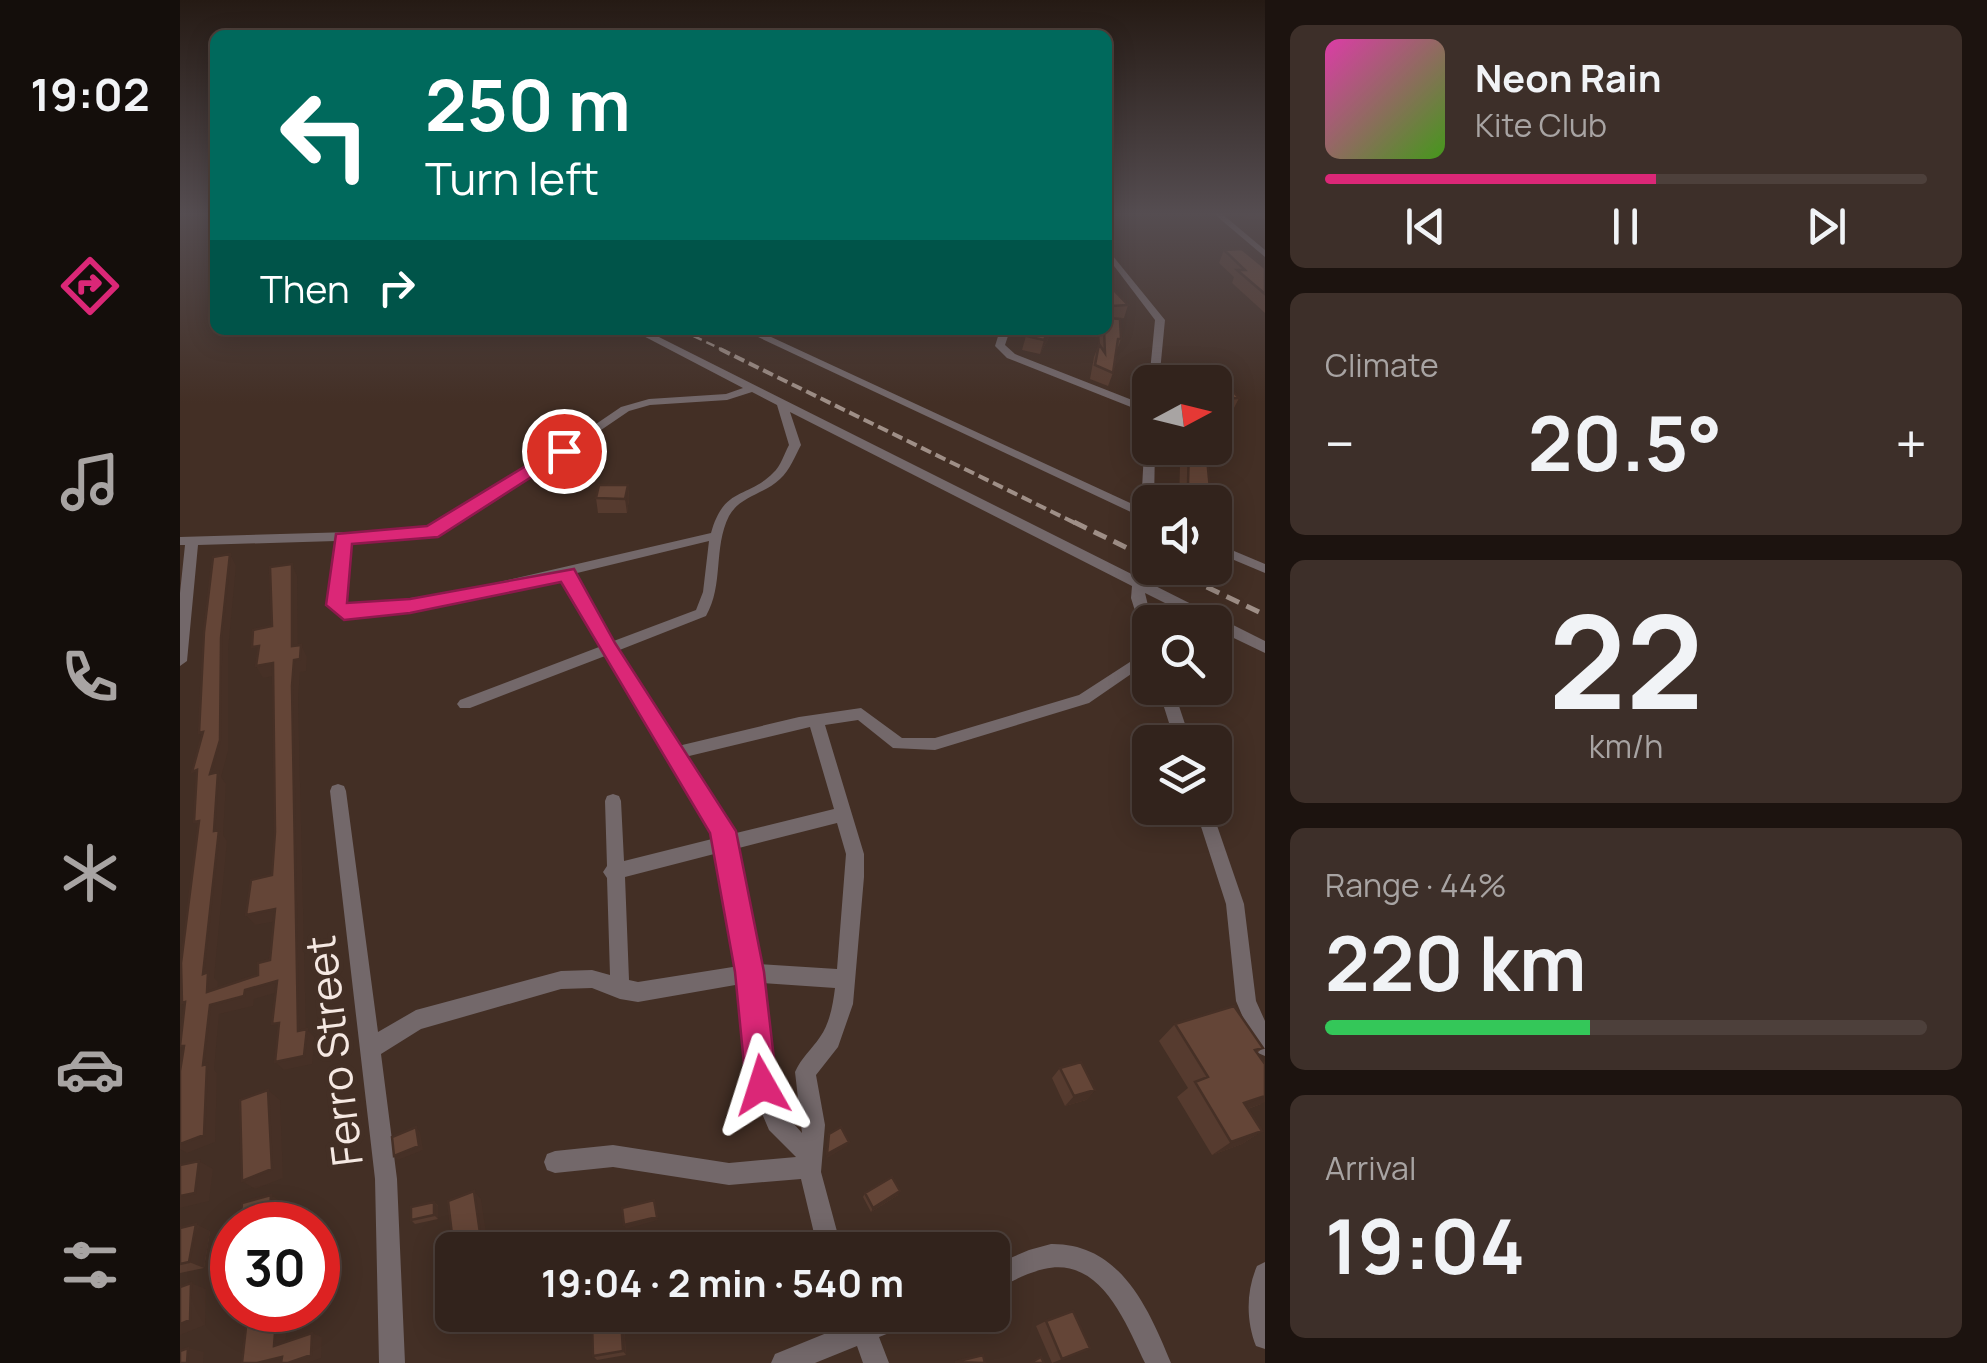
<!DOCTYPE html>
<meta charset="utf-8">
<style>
body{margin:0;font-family:Manrope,sans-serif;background:#3d2f29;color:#f1f3f6;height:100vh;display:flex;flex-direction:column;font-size:38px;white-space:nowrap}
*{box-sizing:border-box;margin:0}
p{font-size:32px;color:#a8a4a3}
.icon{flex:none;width:55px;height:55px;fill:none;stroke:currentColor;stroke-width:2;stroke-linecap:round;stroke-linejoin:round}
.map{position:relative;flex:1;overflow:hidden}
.details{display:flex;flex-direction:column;gap:25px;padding:25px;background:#1c130f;width:722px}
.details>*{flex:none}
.top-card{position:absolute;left:30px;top:30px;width:902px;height:305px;border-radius:15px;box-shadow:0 5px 25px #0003,0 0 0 2px #4d403b;background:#00695c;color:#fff;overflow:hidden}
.needle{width:65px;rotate:83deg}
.controls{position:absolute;left:952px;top:365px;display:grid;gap:20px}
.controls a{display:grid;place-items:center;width:100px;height:100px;border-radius:15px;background:#32231c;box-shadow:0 5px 25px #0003,0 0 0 2px #4d403b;font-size:50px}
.speed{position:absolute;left:30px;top:1202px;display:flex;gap:20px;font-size:50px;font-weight:700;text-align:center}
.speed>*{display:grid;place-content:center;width:130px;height:130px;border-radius:50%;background:#32231c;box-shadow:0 5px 25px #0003,0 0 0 2px #4d403b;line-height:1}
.speed .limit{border:15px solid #d22;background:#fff;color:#111}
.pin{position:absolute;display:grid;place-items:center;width:85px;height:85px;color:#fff;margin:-42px;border:5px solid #fff;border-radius:50%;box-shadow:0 2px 10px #0007}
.me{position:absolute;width:110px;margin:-55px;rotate:354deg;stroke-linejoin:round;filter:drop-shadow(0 0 8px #0008)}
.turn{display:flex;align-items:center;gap:35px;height:210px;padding:0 50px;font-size:45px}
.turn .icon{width:130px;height:130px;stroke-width:2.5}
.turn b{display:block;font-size:70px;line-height:85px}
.then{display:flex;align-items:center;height:95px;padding:0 50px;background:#0003;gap:20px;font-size:38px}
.big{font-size:75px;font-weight:700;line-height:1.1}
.details .widget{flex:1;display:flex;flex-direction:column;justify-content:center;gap:15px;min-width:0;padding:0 35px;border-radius:15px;background:#3d2f29}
.details .dial{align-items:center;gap:0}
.dial b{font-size:130px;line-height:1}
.song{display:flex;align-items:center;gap:30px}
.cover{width:120px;height:120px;border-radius:15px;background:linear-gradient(135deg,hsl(320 70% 55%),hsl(100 70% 35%))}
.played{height:10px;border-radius:5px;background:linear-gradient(90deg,#db2777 55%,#4d403b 55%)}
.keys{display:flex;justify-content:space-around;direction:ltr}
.heat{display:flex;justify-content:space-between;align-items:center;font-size:55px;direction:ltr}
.charge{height:15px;border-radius:8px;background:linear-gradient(90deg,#34c759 44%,#4d403b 0)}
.trip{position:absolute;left:255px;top:1232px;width:575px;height:100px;border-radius:15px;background:#32231c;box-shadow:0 5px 25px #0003,0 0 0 2px #4d403b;font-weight:700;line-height:100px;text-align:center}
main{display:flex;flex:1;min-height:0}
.menu{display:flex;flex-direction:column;width:180px;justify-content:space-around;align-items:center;background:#140e0b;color:#a8a4a3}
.menu .icon{width:70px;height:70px}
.menu .current{color:#db2777}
.menu b{font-size:45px;color:#f1f3f6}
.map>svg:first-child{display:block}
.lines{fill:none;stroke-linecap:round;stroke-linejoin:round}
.minor{fill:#73686a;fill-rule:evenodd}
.rail-far2{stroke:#9f8f87;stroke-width:2.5;stroke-dasharray:9 5;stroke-linecap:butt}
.rail-far1{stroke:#9f8f87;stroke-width:4;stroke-dasharray:11 5;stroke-linecap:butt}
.rail{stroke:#9f8f87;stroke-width:5;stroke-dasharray:14 8;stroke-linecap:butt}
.wall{fill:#563b2f}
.shaded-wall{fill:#463026}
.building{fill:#644537;stroke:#463026;stroke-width:2.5}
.route{fill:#db2777;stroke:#8e194d;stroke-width:2.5}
.labels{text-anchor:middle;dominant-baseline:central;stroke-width:10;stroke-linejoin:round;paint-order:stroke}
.near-street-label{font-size:42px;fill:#f5e8e2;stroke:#432f25}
</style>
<main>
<nav class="menu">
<b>19:02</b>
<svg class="icon current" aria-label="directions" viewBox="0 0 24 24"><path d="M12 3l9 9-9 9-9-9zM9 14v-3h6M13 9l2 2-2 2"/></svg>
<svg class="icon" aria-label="music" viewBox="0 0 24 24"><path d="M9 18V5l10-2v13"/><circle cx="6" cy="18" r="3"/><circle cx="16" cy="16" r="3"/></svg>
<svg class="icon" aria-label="phone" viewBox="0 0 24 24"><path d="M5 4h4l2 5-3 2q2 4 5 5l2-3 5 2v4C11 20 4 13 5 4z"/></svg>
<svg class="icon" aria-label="climate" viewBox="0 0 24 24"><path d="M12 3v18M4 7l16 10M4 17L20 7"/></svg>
<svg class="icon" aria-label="car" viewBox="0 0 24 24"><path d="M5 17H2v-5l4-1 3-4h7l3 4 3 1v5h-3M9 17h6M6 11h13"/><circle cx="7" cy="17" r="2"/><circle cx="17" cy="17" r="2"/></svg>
<svg class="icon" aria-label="filters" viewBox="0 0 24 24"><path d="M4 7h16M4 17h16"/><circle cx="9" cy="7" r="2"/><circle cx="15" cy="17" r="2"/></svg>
</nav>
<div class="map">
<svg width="1085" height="1363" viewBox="0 0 1085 1363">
<rect width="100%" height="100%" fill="#432f25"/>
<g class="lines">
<path class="minor" d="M1033 213H1041L1085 250V257Z
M928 250 985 320 979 382H969L975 320 928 258Z
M452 330H465L1085 641V653L1035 629V622H1023L965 593 972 622H970V644L965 643 951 598 952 586 610 412 621 445C615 456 610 470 600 479 585 494 560 496 549 516 533 548 544 585 526 616L437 651 498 746 619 717 681 708 722 738H755L899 695 970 649V661L909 703 755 750 713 748 678 720 645 725 684 854V877L673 1004 658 1047 636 1075 645 1125 641 1172 662 1250H638L621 1179 549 1185 433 1167 375 1173 367 1170 364 1162 367 1154 375 1151 433 1145 549 1163 616 1157 589 1130 570 1085 561 984 458 1002 440 999 412 988 381 989 241 1029 201 1054 217 1179 225 1363H199L195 1179 150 791 152 786 158 784 164 786 166 791 198 1032 236 1010 381 971 412 970 430 975 427 878 423 872 427 866 425 801 427 796 433 794 439 796 441 801 444 861 536 838 535 833 425 656 290 708H280L277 704 280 700 419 647 382 577 280 601 164 617 159 615 149 605 156 541 18 545 7 661 0 666V593L5 545H0V537L241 530 369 456 441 407 469 399 546 394 563 388ZM572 392 597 405 609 445C604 454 601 466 593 473 567 499 544 486 531 533L280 591 167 607 163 604 169 540 249 537 377 460 449 411 470 405 547 400ZM529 541 523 592 516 610 431 642 393 574ZM630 727 654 809 552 834 505 757ZM657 823 666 854 657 969 578 964 555 849ZM538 853 559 966 458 982 449 980 445 877ZM581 983 655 988C653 1004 650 1023 640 1037 632 1049 621 1058 615 1072L622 1133 605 1114 591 1084Z
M563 330H576L961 508 966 413 827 358 815 346 820 330H830L825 345 835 354 970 407V448H975L974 502H970V521Z
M1035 543 1085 564V573L1035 552Z
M978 688H993L1011 742H995Z
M1015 808H1031L1064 904 1076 1001 1085 1021V1056L1078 1053 1056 1001 1046 904Z
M871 1244C940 1243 968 1307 991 1363H965C945 1322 921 1256 864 1269 846 1273 830 1283 812 1290V1266L849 1250Z
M1085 1262V1349L1076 1346C1066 1321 1066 1291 1077 1266Z
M655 1315H679L681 1320 692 1315H735L732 1324 699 1337 709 1363H683L677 1346 635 1363H591L595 1354 659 1328Z"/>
<path class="rail-far2" d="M501 330 545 351"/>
<path class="rail-far1" d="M540 349 899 525"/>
<path class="rail" d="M894 522 970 559
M987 568 1085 615"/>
</g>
<path class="wall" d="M1060 213H1085V219H1066Z
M1044 250 1085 268V313L1052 283 1054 277 1039 263Z
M928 284 948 305 944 318 938 319 941 339 936 353 933 373 928 386 910 379 914 357 919 344 920 345 919 330H928Z
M849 330H873L860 354 842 350 846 336Z
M1013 366 1059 398 1052 412 1036 413 1035 411V382H1010L1008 379Z
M1008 448H1032L1030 452 1026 451 1030 489 1023 502H999L1000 465Z
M448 485 449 499 447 513H418L416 498Z
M995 1024 1083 1048 1077 1053 1081 1104 1068 1109 1082 1131 1062 1144 1032 1155 997 1097 1008 1088 979 1041Z
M880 1068 915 1090 906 1100 885 1106 872 1078Z
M685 1193 718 1195 691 1212 683 1197Z
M254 1202 258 1206V1219L235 1224 231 1220Z
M0 1228 30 1231 24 1268 0 1273Z
M441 1318 444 1323 446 1355 417 1360 413 1356Z
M866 1321 910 1348 872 1363 856 1326Z"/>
<path class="shaded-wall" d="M869 330H873L860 354 864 340Z
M448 485 449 499 447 513 445 499Z
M50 554 56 566 48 650V751L41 777 46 784 43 835 47 841 34 978 38 982 37 1001 27 992 23 974 34 831 30 774 41 638Z
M112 564 117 576 118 658 112 646Z
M121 645 127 657 126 671 120 672 118 698 126 1035 127 1029 135 1038 132 1064 104 1070 95 1062 118 1031 112 686 114 660Z
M93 663 100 675 83 678 76 666Z
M95 909 103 920 75 925 66 915Z
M97 981 105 990 74 999 73 1006 39 1014 34 1070 37 1073 35 1142 7 1153 0 1149V1144L23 1065 30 1005 65 990Z
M88 1090 100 1100 103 1178 75 1189 62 1181Z
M915 1090 906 1100 885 1106 894 1096Z
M1085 1096V1102L1081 1104 1045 1117 1064 1103Z
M236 1127 240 1132 243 1150 218 1160 214 1156Z
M1082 1131 1062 1144 1032 1155 1051 1142Z
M669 1142 667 1146 646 1159 647 1154Z
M19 1161 33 1169 29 1201 0 1208V1196Z
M294 1191 301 1199 307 1240 280 1250 273 1243Z
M720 1191 718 1195 691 1212 693 1208Z
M91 1195 103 1203 102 1225H89Z
M254 1202 258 1206V1219L254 1215Z
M477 1217 478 1220 446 1229 444 1225Z
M16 1224 30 1231 24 1268 9 1262Z
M11 1283 26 1289 25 1325 0 1335V1324Z
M441 1318 444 1323 446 1355 443 1351Z
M96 1319 107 1323 105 1350 94 1346Z
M132 1333 142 1337 141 1358 127 1363H108Z
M8 1348 24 1352 23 1363H7Z
M102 1357 112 1360 100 1363H77Z"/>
<path class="building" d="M1062 249 1085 268V294L1057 270H1065L1044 250Z
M928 284 948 305 932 306 928 301Z
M928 318 940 319 941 339H938L933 373 915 365 919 344 925 353 924 330H928Z
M849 330H869L864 340 846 336Z
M1029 365 1059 398 1043 399 1035 390V382H1028L1013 366Z
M1009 448H1026L1030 489 1008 484Z
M419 485H448L445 499 416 498Z
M50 554 41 638 40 740 30 774 38 772 34 831 39 830 23 974 28 972 27 992 78 975V963L90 960 95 909 66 915 71 880 92 875 95 832 93 663 76 666 79 646 72 647 73 630 92 626 90 567 112 564V646L121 645 120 659 114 660 112 686 118 1031 127 1029 124 1056 95 1062 99 1023 92 1024 97 981 65 990 64 996 30 1005 23 1065 27 1064 24 1135 0 1144V1071L4 1046H0L5 1002 2 1003 1 963 19 821 14 822 17 770 12 772 23 732 19 733 24 632 33 557Z
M1054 1006 1083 1048 1075 1050 1085 1064V1096L1064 1103 1082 1131 1051 1142 1015 1082 1028 1077 995 1024Z
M901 1062 915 1090 894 1096 880 1068Z
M88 1090 92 1169 62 1181 60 1100Z
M236 1127 239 1146 214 1156 212 1137Z
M661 1127 669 1142 647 1154 649 1134Z
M19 1161 15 1193 0 1196V1165Z
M712 1177 720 1191 693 1208 685 1193Z
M294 1191 300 1233 273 1243 268 1201Z
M91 1195 89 1225H60L62 1203Z
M474 1200 477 1217 444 1225 442 1208Z
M254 1202V1215L231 1220V1207Z
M16 1224 9 1262 0 1264V1228Z
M52 1242V1256L44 1258 45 1245Z
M472 1243V1250H452V1245Z
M11 1283 10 1320 0 1324V1287Z
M893 1311 910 1348 882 1359 866 1321Z
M441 1318 443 1351 413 1356 412 1323Z
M96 1319 94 1346 132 1333 131 1355 108 1363H101L102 1357 77 1363H62L66 1327Z
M8 1348 7 1363H0V1351Z
M803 1355 805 1363 775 1362Z
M861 1357 864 1363H850Z"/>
<linearGradient id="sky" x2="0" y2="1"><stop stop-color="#251a14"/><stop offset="0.53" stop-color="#554d51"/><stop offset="1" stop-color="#554d51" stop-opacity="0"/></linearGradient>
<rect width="1085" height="403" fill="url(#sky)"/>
<path class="route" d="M377 447 392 451 258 537 172 544 167 603 230 599 394 569 435 643 556 831 584 972 597 1085 593 1096 582 1101 570 1096 566 1085 555 972 530 833 381 582 230 613 164 620 146 605 156 534 247 526Z"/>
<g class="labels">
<g class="near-street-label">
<text transform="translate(153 1051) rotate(-97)">Ferro Street</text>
</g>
</g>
</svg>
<div class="controls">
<a><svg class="needle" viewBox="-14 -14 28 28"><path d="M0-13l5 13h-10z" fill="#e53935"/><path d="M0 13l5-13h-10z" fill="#a8a4a3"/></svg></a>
<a><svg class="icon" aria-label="sound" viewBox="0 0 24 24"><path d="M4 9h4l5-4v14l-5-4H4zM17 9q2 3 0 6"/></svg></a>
<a><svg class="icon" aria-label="search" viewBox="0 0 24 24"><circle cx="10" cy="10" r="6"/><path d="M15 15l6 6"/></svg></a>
<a><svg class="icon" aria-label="layers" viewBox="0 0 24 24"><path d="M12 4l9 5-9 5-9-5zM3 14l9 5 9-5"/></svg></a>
</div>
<div class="speed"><div class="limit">30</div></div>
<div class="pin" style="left:384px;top:451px;background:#d93025"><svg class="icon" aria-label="arrive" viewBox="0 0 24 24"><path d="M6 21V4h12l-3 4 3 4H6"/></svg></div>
<svg class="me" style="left:582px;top:1085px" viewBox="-20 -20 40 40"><path d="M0-17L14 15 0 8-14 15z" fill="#db2777" stroke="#fff" stroke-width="4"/></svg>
<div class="trip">19:04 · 2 min · 540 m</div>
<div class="top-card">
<div class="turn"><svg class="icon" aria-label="left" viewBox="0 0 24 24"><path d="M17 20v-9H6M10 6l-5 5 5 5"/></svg><div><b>250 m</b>Turn left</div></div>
<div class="then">Then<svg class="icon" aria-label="right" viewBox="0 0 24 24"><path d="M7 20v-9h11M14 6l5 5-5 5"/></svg></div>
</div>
</div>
<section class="details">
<div class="widget">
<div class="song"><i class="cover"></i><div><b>Neon Rain</b><p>Kite Club</p></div></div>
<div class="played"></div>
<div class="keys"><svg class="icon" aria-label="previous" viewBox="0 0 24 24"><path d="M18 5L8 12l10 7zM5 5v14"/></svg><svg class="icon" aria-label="pause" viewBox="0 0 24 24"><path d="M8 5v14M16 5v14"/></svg><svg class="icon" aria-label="next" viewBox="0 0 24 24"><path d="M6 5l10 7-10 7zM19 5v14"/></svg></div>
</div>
<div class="widget"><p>Climate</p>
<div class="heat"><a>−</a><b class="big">20.5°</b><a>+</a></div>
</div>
<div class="widget dial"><b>22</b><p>km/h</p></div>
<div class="widget"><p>Range · 44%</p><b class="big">220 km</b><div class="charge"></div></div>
<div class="widget"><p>Arrival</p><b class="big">19:04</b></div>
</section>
</main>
